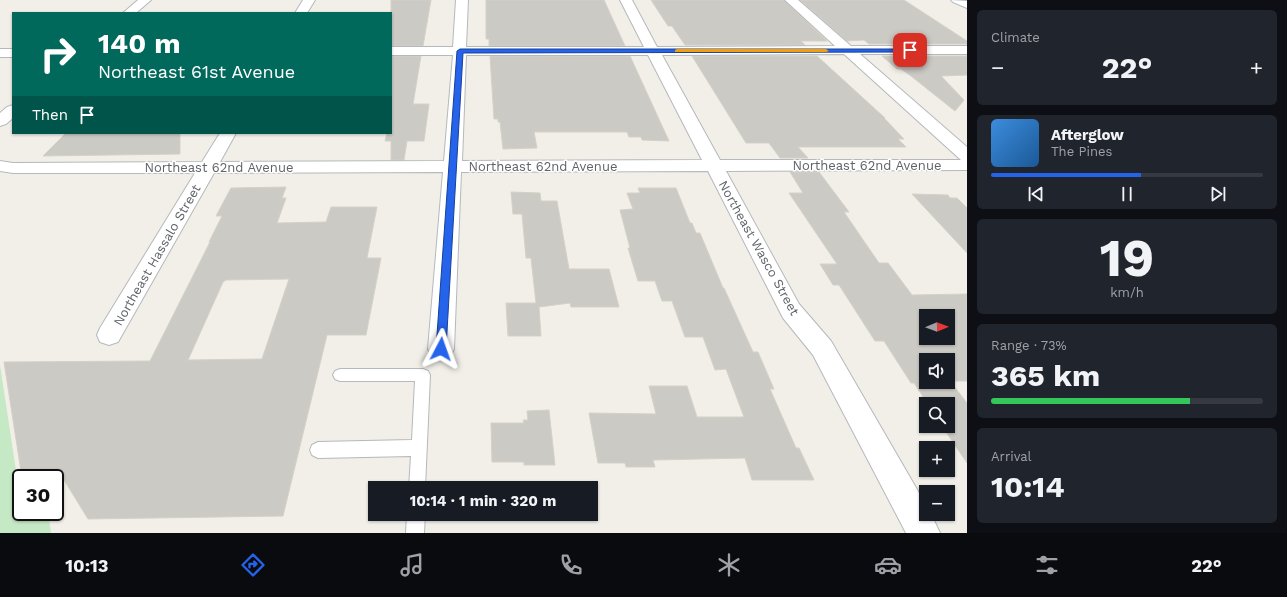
<!DOCTYPE html>
<meta charset="utf-8">
<style>
body{margin:0;font-family:"Work Sans",sans-serif;background:#20242c;color:#f1f3f6;height:100vh;display:flex;flex-direction:column;font-size:15px;white-space:nowrap}
*{box-sizing:border-box;margin:0}
p{font-size:13px;color:#9ea1a6}
.icon{flex:none;width:22px;height:22px;fill:none;stroke:currentColor;stroke-width:2;stroke-linecap:round;stroke-linejoin:round}
.map{position:relative;flex:1;overflow:hidden}
.side{display:flex;flex-direction:column;gap:10px;padding:10px;background:#0d0f14;width:320px}
.side>*{flex:none}
.guide{position:absolute;left:12px;top:12px;width:380px;height:122px;border-radius:0px;box-shadow:0 1px 3px #0004;background:#00695c;color:#fff;overflow:hidden}
.needle{width:26px;rotate:89deg}
.controls{position:absolute;left:919px;top:309px;display:grid;gap:8px}
.controls a{display:grid;place-items:center;width:36px;height:36px;border-radius:0px;background:#171b24;box-shadow:0 1px 3px #0004;font-size:20px}
.speed{position:absolute;left:12px;top:469px;display:flex;gap:8px;font-size:20px;font-weight:700;text-align:center}
.speed>*{display:grid;place-content:center;width:52px;height:52px;border-radius:50%;background:#171b24;box-shadow:0 1px 3px #0004;line-height:1}
.speed .limit{border:2px solid #111;border-radius:6px;background:#fff;color:#111}
.pin{position:absolute;display:grid;place-items:center;width:34px;height:34px;color:#fff;margin:-17px;border-radius:8px;box-shadow:0 2px 6px #0006}
.me{position:absolute;width:44px;margin:-22px;rotate:4deg;stroke-linejoin:round;filter:drop-shadow(0 0 3px #0008)}
.turn{display:flex;align-items:center;gap:14px;height:84px;padding:0 20px;font-size:18px}
.turn .icon{width:52px;height:52px;stroke-width:2.5}
.turn b{display:block;font-size:28px;line-height:34px}
.then{display:flex;align-items:center;height:38px;padding:0 20px;background:#0003;gap:8px;font-size:15px}
.big{font-size:30px;font-weight:700;line-height:1.1}
.side .tile{flex:1;display:flex;flex-direction:column;justify-content:center;gap:6px;min-width:0;padding:0 14px;border-radius:6px;background:#20242c}
.side .dial{align-items:center;gap:0}
.dial b{font-size:52px;line-height:1}
.song{display:flex;align-items:center;gap:12px}
.cover{width:48px;height:48px;border-radius:6px;background:linear-gradient(135deg,hsl(210 70% 55%),hsl(210 70% 35%))}
.played{height:4px;border-radius:2px;background:linear-gradient(90deg,#2563eb 55%,#363941 55%)}
.keys{display:flex;justify-content:space-around;direction:ltr}
.heat{display:flex;justify-content:space-between;align-items:center;font-size:22px;direction:ltr}
.charge{height:6px;border-radius:3px;background:linear-gradient(90deg,#34c759 73%,#363941 0)}
.trip{position:absolute;left:368px;top:481px;width:230px;height:40px;border-radius:0px;background:#171b24;box-shadow:0 1px 3px #0004;font-weight:700;line-height:40px;text-align:center}
.dock{display:flex;height:64px;justify-content:space-around;align-items:center;background:#090b0e;color:#9ea1a6}
.dock .icon{width:28px;height:28px}
.dock .active{color:#2563eb}
.dock b{font-size:18px;color:#f1f3f6}
main{display:flex;flex:1;min-height:0}
.map>svg:first-child{display:block}
.green{fill:#c5e8c5}
.building{fill:#cccac5;stroke:#d6d1c6;fill-rule:evenodd}
.lines{fill:none;stroke-linecap:round;stroke-linejoin:round}
.lane-casing{stroke:#b5b8bc;stroke-width:2}
.street-casing{stroke:#b5b8bc;stroke-width:2}
.secondary-casing{stroke:#b6babf;stroke-width:2}
.lane{fill:#fff;fill-rule:evenodd}
.street{fill:#fff;fill-rule:evenodd}
.secondary{fill:#fff;fill-rule:evenodd}
.route{fill:#2563eb;stroke:#184099}
.slow{fill:#f59e0b}
.labels{text-anchor:middle;dominant-baseline:central;stroke-width:3;stroke-linejoin:round;paint-order:stroke}
.street-label{font-size:13px;fill:#5f6368;stroke:#fff}
</style>
<main>
<div class="map">
<svg width="967" height="533" viewBox="0 0 967 533">
<rect width="100%" height="100%" fill="#f1efe8"/>
<path class="green" d="M0 365 18 484H21V512H48L51 533H0Z"/>
<path class="building" d="M391 0H431L423 46H391Z
M486 0H604L625 46H489V39H486Z
M651 0H784L827 41H801L805 45H685L672 26H668Z
M800 0H904L967 41V44H869L864 40 847 41Z
M391 56H421L413 104H429L424 141H407L404 160H391V141H385L387 133H391Z
M490 56H630L669 141 642 140 641 137H629L627 132H534L537 148 503 149 500 122H498V119H494Z
M692 56H817L885 118H884L904 139H898L906 147H798L808 158H780L769 143H746Z
M882 56H967V75L941 76 964 100 955 111 911 76 901 69H897Z
M66 133H180V154L43 156Z
M790 172H819L849 212H844L879 263H888L912 295 967 294V381H950L967 403V463L942 426H948V404H928L914 383H911L884 341H875L839 285H833L820 264H837L789 193H803ZM926 316H948V338H926ZM926 360H948V382H926Z
M286 187 282 198H286L277 223 326 222 331 207H377L367 258H381L366 335H327L283 516 88 519 64 480H55V478H22L4 362 150 361 210 242H209L222 216H216L231 188ZM289 279 262 359 188 360 223 282 226 280Z
M638 188H676L690 223H692L696 233H700L723 288H724L753 352H758L774 389H770L796 448H799L814 480H752L745 458 653 460 655 467H626L625 463H598L589 413 656 414 649 386H687L697 417H744L726 369 715 370 703 337H685L672 301H662L655 281H638L628 248H630L620 210 633 209 627 193H640Z
M511 192 540 193 541 201H557L569 269H609L619 307H571L570 303 539 307 541 336H508L506 303H536L531 258H526L522 214H513Z
M912 194 948 195 950 198H957L967 208V253Z
M549 410 555 465H524V462H492L491 423H524L523 420H528L527 411Z"/>
<g class="lines">
<g class="lane-casing">
<path id="lane" d="M340 369H423L428 371 430 375 425 488H409L411 456 318 458 312 455 310 450 312 445 318 442 412 440 415 381H340L335 379 333 375 335 371Z
M407 514H425L424 533H406Z"/>
</g>
<g class="street-casing">
<path id="street" d="M138 0H151L136 13H123Z
M303 0H315L307 13H295Z
M456 0H468L466 47H644L620 0H632L657 47 835 46 785 0H798L851 46H967V54H860L967 147V170L726 171 799 304 831 341 926 505V514H931L940 533H906L813 355 783 318 708 171 461 172 454 349 450 356 441 359 432 356 428 349 443 172 214 173 118 342 109 345 100 342 97 335 100 328 195 173H13L0 171V161L13 163 202 162 220 133H236L220 162 444 161 453 55H391V47H453ZM844 54 961 160H720L662 55ZM466 55H648L702 160 462 161Z
M0 49H13V57H0Z
M13 105V118L6 124 0 126V113L7 107Z"/>
</g>
<g class="secondary-casing">
<path id="secondary" d="M951 0 967 1V8L953 2Z"/>
</g>
<use href="#lane" class="lane"/>
<use href="#street" class="street"/>
<use href="#secondary" class="secondary"/>
</g>
<path class="route" d="M460 49H910L912 50 910 52 463 53 446 349 445 352 441 353 437 352 436 349 457 51Z"/>
<path class="slow" d="M677 49H826L829 51 826 52H675V50Z"/>
<g class="labels">
<g class="street-label">
<text x="867" y="165">Northeast 62nd Avenue</text>
<text x="543" y="166">Northeast 62nd Avenue</text>
<text x="219" y="167">Northeast 62nd Avenue</text>
<text transform="translate(759 248) rotate(61)">Northeast Wasco Street</text>
<text transform="translate(157 255) rotate(-60)">Northeast Hassalo Street</text>
</g>
</g>
</svg>
<div class="controls">
<a><svg class="needle" viewBox="-14 -14 28 28"><path d="M0-13l5 13h-10z" fill="#e53935"/><path d="M0 13l5-13h-10z" fill="#9ea1a6"/></svg></a>
<a><svg class="icon" aria-label="sound" viewBox="0 0 24 24"><path d="M4 9h4l5-4v14l-5-4H4zM17 9q2 3 0 6"/></svg></a>
<a><svg class="icon" aria-label="search" viewBox="0 0 24 24"><circle cx="10" cy="10" r="6"/><path d="M15 15l6 6"/></svg></a>
<a>+</a>
<a>−</a>
</div>
<div class="speed"><div class="limit">30</div></div>
<div class="pin" style="left:910px;top:50px;background:#d93025"><svg class="icon" aria-label="arrive" viewBox="0 0 24 24"><path d="M6 21V4h12l-3 4 3 4H6"/></svg></div>
<svg class="me" style="left:441px;top:349px" viewBox="-20 -20 40 40"><path d="M0-17L14 15 0 8-14 15z" fill="#2563eb" stroke="#fff" stroke-width="4"/></svg>
<div class="trip">10:14 · 1 min · 320 m</div>
<div class="guide">
<div class="turn"><svg class="icon" aria-label="right" viewBox="0 0 24 24"><path d="M7 20v-9h11M14 6l5 5-5 5"/></svg><div><b>140 m</b>Northeast 61st Avenue</div></div>
<div class="then">Then<svg class="icon" aria-label="arrive" viewBox="0 0 24 24"><path d="M6 21V4h12l-3 4 3 4H6"/></svg></div>
</div>
</div>
<section class="side">
<div class="tile"><p>Climate</p>
<div class="heat"><a>−</a><b class="big">22°</b><a>+</a></div>
</div>
<div class="tile">
<div class="song"><i class="cover"></i><div><b>Afterglow</b><p>The Pines</p></div></div>
<div class="played"></div>
<div class="keys"><svg class="icon" aria-label="previous" viewBox="0 0 24 24"><path d="M18 5L8 12l10 7zM5 5v14"/></svg><svg class="icon" aria-label="pause" viewBox="0 0 24 24"><path d="M8 5v14M16 5v14"/></svg><svg class="icon" aria-label="next" viewBox="0 0 24 24"><path d="M6 5l10 7-10 7zM19 5v14"/></svg></div>
</div>
<div class="tile dial"><b>19</b><p>km/h</p></div>
<div class="tile"><p>Range · 73%</p><b class="big">365 km</b><div class="charge"></div></div>
<div class="tile"><p>Arrival</p><b class="big">10:14</b></div>
</section>
</main>
<nav class="dock">
<b>10:13</b>
<svg class="icon active" aria-label="directions" viewBox="0 0 24 24"><path d="M12 3l9 9-9 9-9-9zM9 14v-3h6M13 9l2 2-2 2"/></svg>
<svg class="icon" aria-label="music" viewBox="0 0 24 24"><path d="M9 18V5l10-2v13"/><circle cx="6" cy="18" r="3"/><circle cx="16" cy="16" r="3"/></svg>
<svg class="icon" aria-label="phone" viewBox="0 0 24 24"><path d="M5 4h4l2 5-3 2q2 4 5 5l2-3 5 2v4C11 20 4 13 5 4z"/></svg>
<svg class="icon" aria-label="climate" viewBox="0 0 24 24"><path d="M12 3v18M4 7l16 10M4 17L20 7"/></svg>
<svg class="icon" aria-label="car" viewBox="0 0 24 24"><path d="M5 17H2v-5l4-1 3-4h7l3 4 3 1v5h-3M9 17h6M6 11h13"/><circle cx="7" cy="17" r="2"/><circle cx="17" cy="17" r="2"/></svg>
<svg class="icon" aria-label="filters" viewBox="0 0 24 24"><path d="M4 7h16M4 17h16"/><circle cx="9" cy="7" r="2"/><circle cx="15" cy="17" r="2"/></svg>
<b>22°</b>
</nav>
